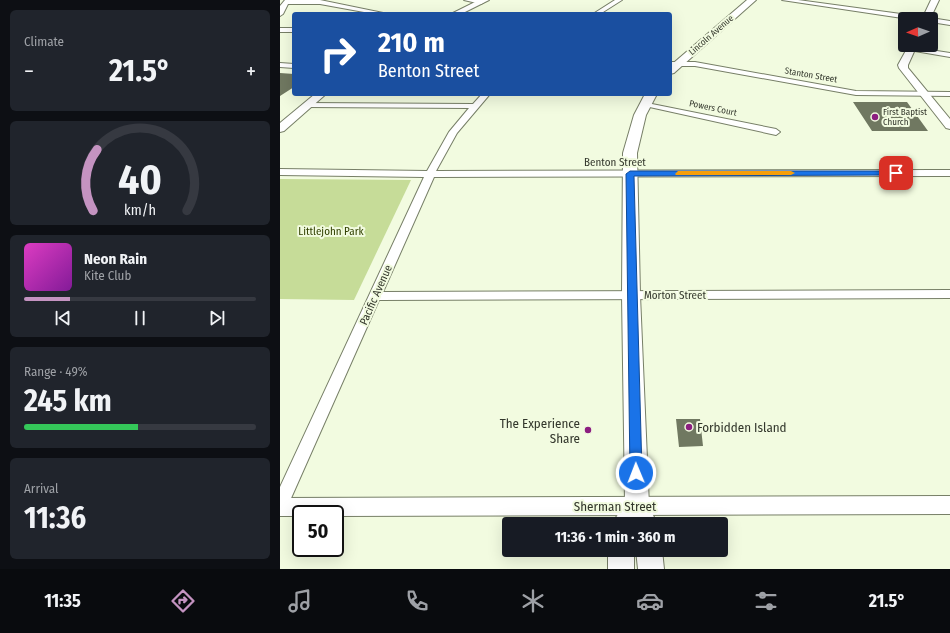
<!DOCTYPE html>
<meta charset="utf-8">
<style>
body{margin:0;font-family:"Fira Sans Condensed",sans-serif;background:#20242c;color:#f1f3f6;height:100vh;display:flex;flex-direction:column;font-size:15px;white-space:nowrap}
*{box-sizing:border-box;margin:0}
p{font-size:13px;color:#9ea1a6}
.icon{flex:none;width:22px;height:22px;fill:none;stroke:currentColor;stroke-width:2;stroke-linecap:round;stroke-linejoin:round}
.map{position:relative;flex:1;overflow:hidden}
.details{display:flex;flex-direction:column;gap:10px;padding:10px;background:#0d0f14;width:280px}
.details>*{flex:none}
.banner{position:absolute;left:12px;top:12px;width:380px;height:84px;border-radius:4px;box-shadow:0 4px 16px #0002;background:#1a4fa0;color:#fff;overflow:hidden}
.needle{width:26px;rotate:268deg}
.fabs{position:absolute;left:618px;top:12px;display:grid;gap:8px}
.fabs a{display:grid;place-items:center;width:40px;height:40px;border-radius:4px;background:#171b24;box-shadow:0 4px 16px #0002;font-size:20px}
.speed{position:absolute;left:12px;top:505px;display:flex;gap:8px;font-size:20px;font-weight:700;text-align:center}
.speed>*{display:grid;place-content:center;width:52px;height:52px;border-radius:50%;background:#171b24;box-shadow:0 4px 16px #0002;line-height:1}
.speed .limit{border:2px solid #111;border-radius:6px;background:#fff;color:#111}
.pin{position:absolute;display:grid;place-items:center;width:34px;height:34px;color:#fff;margin:-17px;border-radius:8px;box-shadow:0 2px 6px #0006}
.me{position:absolute;width:44px;margin:-22px;rotate:359deg;stroke-linejoin:round;filter:drop-shadow(0 0 3px #0008)}
.turn{display:flex;align-items:center;gap:14px;height:84px;padding:0 20px;font-size:18px}
.turn .icon{width:52px;height:52px;stroke-width:2.5}
.turn b{display:block;font-size:28px;line-height:34px}
.big{font-size:30px;font-weight:700;line-height:1.1}
.details .card{flex:1;display:flex;flex-direction:column;justify-content:center;gap:6px;min-width:0;padding:0 14px;border-radius:6px;background:#20242c}
.details .dial{align-items:center;gap:0}
.dial svg{height:104px;overflow:visible;fill:none;stroke:#363941;stroke-width:7;stroke-linecap:round;text-anchor:middle}
.dial text{fill:#f1f3f6;stroke:none}
.song{display:flex;align-items:center;gap:12px}
.cover{width:48px;height:48px;border-radius:6px;background:linear-gradient(135deg,hsl(310 70% 55%),hsl(290 70% 35%))}
.played{height:4px;border-radius:2px;background:linear-gradient(90deg,#c493c1 20%,#363941 20%)}
.keys{display:flex;justify-content:space-around;direction:ltr}
.heat{display:flex;justify-content:space-between;align-items:center;font-size:22px;direction:ltr}
.charge{height:6px;border-radius:3px;background:linear-gradient(90deg,#34c759 49%,#363941 0)}
.trip{position:absolute;left:222px;top:517px;width:226px;height:40px;border-radius:4px;background:#171b24;box-shadow:0 4px 16px #0002;font-weight:700;line-height:40px;text-align:center}
.tab-bar{display:flex;height:64px;justify-content:space-around;align-items:center;background:#090b0e;color:#9ea1a6}
.tab-bar .icon{width:28px;height:28px}
.tab-bar .active{color:#c493c1}
.tab-bar b{font-size:18px;color:#f1f3f6}
main{display:flex;flex:1;min-height:0}
.map>svg:first-child{display:block}
.green{fill:#c6dc98}
.building{fill:#707861}
.lines{fill:none;stroke-linecap:round;stroke-linejoin:round}
.minor-casing{stroke:#777f67;stroke-width:2}
.tertiary-casing{stroke:#777f67;stroke-width:2}
.secondary-casing{stroke:#777f67;stroke-width:2}
.minor{fill:#fff;fill-rule:evenodd}
.tertiary{fill:#fff;fill-rule:evenodd}
.secondary{fill:#fff;fill-rule:evenodd}
.route{fill:#1a73e8;stroke:#114b97}
.slow{fill:#f59e0b}
.poi-dot{fill:#8c1e80;stroke:#f2fbe0;stroke-width:1.5}
.labels{text-anchor:middle;dominant-baseline:central;stroke-width:4;stroke-linejoin:round;paint-order:stroke}
.far-street-label{font-size:9px;fill:#33372c;stroke:#f2fbe0}
.far-poi-label{font-size:9px;fill:#33372c;stroke:#f2fbe0;text-anchor:start}
.street-label{font-size:11px;fill:#33372c;stroke:#f2fbe0}
.park-label{font-size:11px;fill:#314000;stroke:#f2fbe0}
.near-poi-label{font-size:13px;fill:#33372c;stroke:#f2fbe0;text-anchor:end}
.near-street-label{font-size:13px;fill:#33372c;stroke:#f2fbe0}
</style>
<main>
<section class="details">
<div class="card"><p>Climate</p>
<div class="heat"><a>−</a><b class="big">21.5°</b><a>+</a></div>
</div>
<div class="card dial"><svg viewBox="0 0 100 80">
<path d="M14 69A42 42 0 1 1 86 69"/>
<path d="M14 69A42 42 0 0 1 17 22" stroke="#c493c1"/>
<text x="50" y="56" font-size="32" font-weight="700">40</text>
<text x="50" y="72" font-size="11">km/h</text>
</svg></div>
<div class="card">
<div class="song"><i class="cover"></i><div><b>Neon Rain</b><p>Kite Club</p></div></div>
<div class="played"></div>
<div class="keys"><svg class="icon" aria-label="previous" viewBox="0 0 24 24"><path d="M18 5L8 12l10 7zM5 5v14"/></svg><svg class="icon" aria-label="pause" viewBox="0 0 24 24"><path d="M8 5v14M16 5v14"/></svg><svg class="icon" aria-label="next" viewBox="0 0 24 24"><path d="M6 5l10 7-10 7zM19 5v14"/></svg></div>
</div>
<div class="card"><p>Range · 49%</p><b class="big">245 km</b><div class="charge"></div></div>
<div class="card"><p>Arrival</p><b class="big">11:36</b></div>
</section>
<div class="map">
<svg width="670" height="569" viewBox="0 0 670 569">
<rect width="100%" height="100%" fill="#f2fbe0"/>
<path class="green" d="M0 179 131 180 74 300 0 299Z"/>
<path class="building" d="M0 73 14 74V87L0 96Z
M573 102H627L648 131H592Z
M396 419H420L423 446 399 447Z"/>
<g class="lines">
<g class="minor-casing">
<path id="minor" d="M5 0H40L108 14H95L40 4H8L3 14 0 16V6Z
M184 0H199L204 2 201 4Z
M335 0H342L320 14H313Z
M502 0H518L643 17 646 19H629Z
M651 18 670 21V25L651 22V19H649Z
M0 28H14V32H0Z
M631 47 670 53V57L629 50 628 49Z
M390 62H415L576 91 670 92V96L576 95 415 66H390Z
M0 63 14 64V68L0 67Z
M202 94H210L177 133 156 171 670 170V176L154 177 103 292 670 290V298L99 300 8 505 6 510 0 512V487L144 177 0 175V169L147 171 169 132 189 108 27 107 23 105 27 103 193 104Z
M362 102 496 129 500 132 496 135 365 106H362Z"/>
</g>
<g class="tertiary-casing">
<path id="tertiary" d="M199 0H209L181 14H171Z
M651 0H659L650 19H642Z
M629 45H637L628 65V68L670 119V129L666 128 619 68 618 65Z
M35 94H46L4 131 0 132V123Z
M670 496V514L55 516V514H21V516H0V498Z"/>
</g>
<g class="secondary-casing">
<path id="secondary" d="M467 0H476L394 73 390 74V66Z
M365 94H377L366 115 357 153 360 295 369 506 377 524H332L345 503 342 295 343 153 354 115Z
M328 550H354V569H328Z
M356 550H382L384 569H358Z"/>
</g>
<use href="#minor" class="minor"/>
<use href="#tertiary" class="tertiary"/>
<use href="#secondary" class="secondary"/>
</g>
<path class="route" d="M350 171H616L619 173 616 175 354 176 362 473 360 476 356 478 351 476 350 473 346 174Z"/>
<path class="slow" d="M398 171H511L515 173 511 175H396L395 174Z"/>
<g class="poi-dot">
<circle cx="595" cy="117" r="4"/>
<circle cx="409" cy="427" r="4"/>
<circle cx="308" cy="430" r="4"/>
</g>
<g class="labels">
<g class="far-street-label">
<text transform="translate(431 35) rotate(-41)">Lincoln Avenue</text>
<text transform="translate(531 75) rotate(10)">Stanton Street</text>
<text transform="translate(433 108) rotate(12)">Powers Court</text>
</g>
<g class="far-poi-label">
<text x="603" y="112">First Baptist<tspan x="603" dy="10">Church</tspan></text>
</g>
<g class="street-label">
<text x="335" y="162">Benton Street</text>
<text transform="translate(96 295) rotate(-66)">Pacific Avenue</text>
<text x="395" y="295">Morton Street</text>
</g>
<g class="park-label">
<text x="51" y="231">Littlejohn Park</text>
</g>
<g class="near-poi-label">
<text x="300" y="423">The Experience<tspan x="300" dy="15">Share</tspan></text>
<text x="417" y="427" text-anchor="start">Forbidden Island</text>
</g>
<g class="near-street-label">
<text x="335" y="506">Sherman Street</text>
</g>
</g>
</svg>
<div class="fabs">
<a><svg class="needle" viewBox="-14 -14 28 28"><path d="M0-13l5 13h-10z" fill="#e53935"/><path d="M0 13l5-13h-10z" fill="#9ea1a6"/></svg></a>
</div>
<div class="speed"><div class="limit">50</div></div>
<div class="pin" style="left:616px;top:173px;background:#d93025"><svg class="icon" aria-label="arrive" viewBox="0 0 24 24"><path d="M6 21V4h12l-3 4 3 4H6"/></svg></div>
<svg class="me" style="left:356px;top:473px" viewBox="-20 -20 40 40"><circle r="17" fill="#1a73e8" stroke="#fff" stroke-width="3"/><path d="M0-11L8 9 0 5-8 9z" fill="#fff"/></svg>
<div class="trip">11:36 · 1 min · 360 m</div>
<div class="banner">
<div class="turn"><svg class="icon" aria-label="right" viewBox="0 0 24 24"><path d="M7 20v-9h11M14 6l5 5-5 5"/></svg><div><b>210 m</b>Benton Street</div></div>
</div>
</div>
</main>
<nav class="tab-bar">
<b>11:35</b>
<svg class="icon active" aria-label="directions" viewBox="0 0 24 24"><path d="M12 3l9 9-9 9-9-9zM9 14v-3h6M13 9l2 2-2 2"/></svg>
<svg class="icon" aria-label="music" viewBox="0 0 24 24"><path d="M9 18V5l10-2v13"/><circle cx="6" cy="18" r="3"/><circle cx="16" cy="16" r="3"/></svg>
<svg class="icon" aria-label="phone" viewBox="0 0 24 24"><path d="M5 4h4l2 5-3 2q2 4 5 5l2-3 5 2v4C11 20 4 13 5 4z"/></svg>
<svg class="icon" aria-label="climate" viewBox="0 0 24 24"><path d="M12 3v18M4 7l16 10M4 17L20 7"/></svg>
<svg class="icon" aria-label="car" viewBox="0 0 24 24"><path d="M5 17H2v-5l4-1 3-4h7l3 4 3 1v5h-3M9 17h6M6 11h13"/><circle cx="7" cy="17" r="2"/><circle cx="17" cy="17" r="2"/></svg>
<svg class="icon" aria-label="filters" viewBox="0 0 24 24"><path d="M4 7h16M4 17h16"/><circle cx="9" cy="7" r="2"/><circle cx="15" cy="17" r="2"/></svg>
<b>21.5°</b>
</nav>
